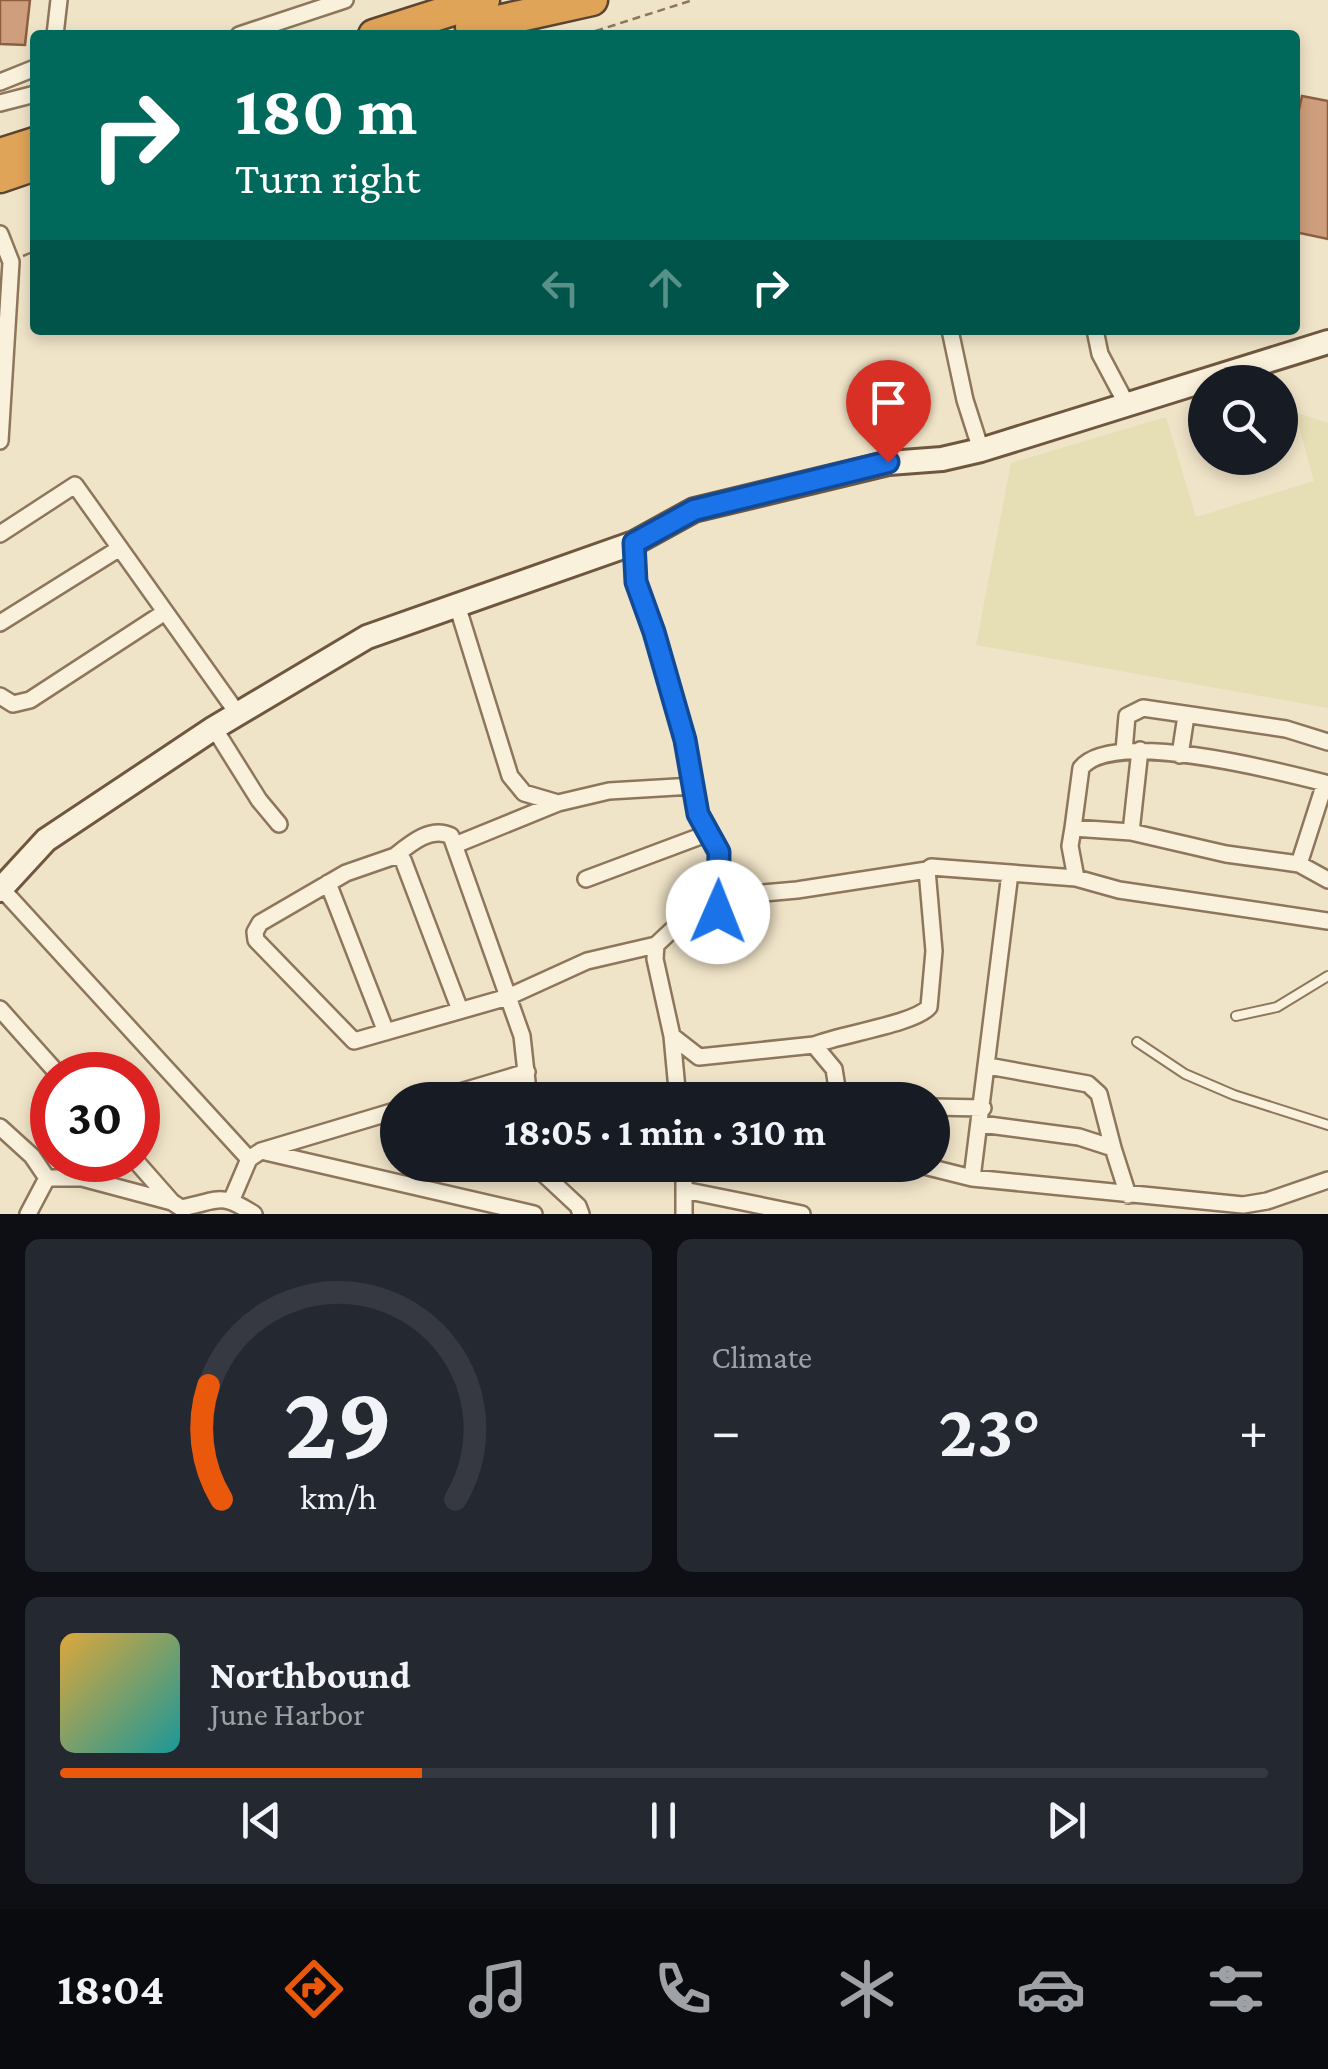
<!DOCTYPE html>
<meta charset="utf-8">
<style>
body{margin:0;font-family:"Crimson Pro",serif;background:#242831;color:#f1f3f6;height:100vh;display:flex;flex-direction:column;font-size:38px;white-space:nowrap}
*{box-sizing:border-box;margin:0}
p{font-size:32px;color:#9ea1a6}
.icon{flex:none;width:55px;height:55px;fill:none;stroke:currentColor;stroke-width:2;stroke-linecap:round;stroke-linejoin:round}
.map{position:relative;height:1214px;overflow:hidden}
.details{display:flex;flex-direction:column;gap:25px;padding:25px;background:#0d0f14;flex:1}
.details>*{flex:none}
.banner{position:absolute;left:30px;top:30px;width:1270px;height:305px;border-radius:10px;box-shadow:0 5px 15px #0003;background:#00695c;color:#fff;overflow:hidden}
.buttons{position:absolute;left:1188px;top:365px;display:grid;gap:20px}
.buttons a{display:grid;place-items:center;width:110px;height:110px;border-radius:50%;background:#171b24;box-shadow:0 5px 15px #0003;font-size:50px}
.speed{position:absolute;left:30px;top:1052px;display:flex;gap:20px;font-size:50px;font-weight:700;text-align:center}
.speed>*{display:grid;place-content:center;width:130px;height:130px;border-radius:50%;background:#171b24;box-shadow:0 5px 15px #0003;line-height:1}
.speed .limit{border:15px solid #d22;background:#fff;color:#111}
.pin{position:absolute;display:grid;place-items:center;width:85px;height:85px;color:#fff;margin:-102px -42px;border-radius:50% 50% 50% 0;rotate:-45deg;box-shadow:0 0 10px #0007}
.pin .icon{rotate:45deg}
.me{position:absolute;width:110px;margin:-55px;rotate:1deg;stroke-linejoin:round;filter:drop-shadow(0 0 8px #0008)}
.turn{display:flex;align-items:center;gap:35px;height:210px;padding:0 40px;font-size:45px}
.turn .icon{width:130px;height:130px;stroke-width:2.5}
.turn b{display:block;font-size:70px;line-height:85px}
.lanes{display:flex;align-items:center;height:95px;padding:0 40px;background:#0003;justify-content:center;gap:50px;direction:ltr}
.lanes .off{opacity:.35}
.big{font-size:75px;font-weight:700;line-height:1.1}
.details .card{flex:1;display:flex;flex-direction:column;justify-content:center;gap:15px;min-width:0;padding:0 35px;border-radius:15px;background:#242831}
.details .dial{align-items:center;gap:0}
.dial svg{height:260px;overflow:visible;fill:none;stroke:#363941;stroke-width:7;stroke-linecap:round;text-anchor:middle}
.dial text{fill:#f1f3f6;stroke:none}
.song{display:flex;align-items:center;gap:30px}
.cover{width:120px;height:120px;border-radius:15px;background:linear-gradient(135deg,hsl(40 70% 55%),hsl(180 70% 35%))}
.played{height:10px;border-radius:5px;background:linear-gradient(90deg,#ea580c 30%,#363941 30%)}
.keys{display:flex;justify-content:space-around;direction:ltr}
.heat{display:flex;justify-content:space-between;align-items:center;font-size:55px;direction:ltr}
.details .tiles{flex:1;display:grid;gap:25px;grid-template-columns:1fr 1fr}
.card:last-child{grid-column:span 2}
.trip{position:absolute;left:380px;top:1082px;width:570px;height:100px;border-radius:50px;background:#171b24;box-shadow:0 5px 15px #0003;font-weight:700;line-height:100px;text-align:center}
.tabs{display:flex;height:160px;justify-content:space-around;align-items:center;background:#090b0e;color:#9ea1a6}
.tabs .icon{width:70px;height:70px}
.tabs .active{color:#ea580c}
.tabs b{font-size:45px;color:#f1f3f6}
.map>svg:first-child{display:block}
.farmland{fill:#e6deb5}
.building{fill:#cf9f7d;stroke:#8d5f41;stroke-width:2.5}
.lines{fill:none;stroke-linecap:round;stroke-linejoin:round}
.lane-casing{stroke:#8d765c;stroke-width:12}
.street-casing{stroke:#8d765c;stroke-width:20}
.secondary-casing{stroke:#6f573f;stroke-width:28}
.highway-casing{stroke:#5b4430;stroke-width:35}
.path{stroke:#8d765c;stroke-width:2.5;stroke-dasharray:8 5;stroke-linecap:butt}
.lane{stroke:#faf1dc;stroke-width:8}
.street{stroke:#faf1dc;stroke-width:15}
.secondary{stroke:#faf1dc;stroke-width:22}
.highway{stroke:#e0a458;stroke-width:30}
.route-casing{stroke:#114b97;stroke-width:25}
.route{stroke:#1a73e8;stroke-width:18}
</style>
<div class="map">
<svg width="1328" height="1214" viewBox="0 0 1328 1214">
<rect width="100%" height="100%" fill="#f0e4c8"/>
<path class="farmland" d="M1295 412 1328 423V708L976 645 1011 463 1166 417 1196 517 1314 481Z"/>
<path class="building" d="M0 0H30L25 45 0 44Z
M1302 96 1328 101V239L1295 232V128Z"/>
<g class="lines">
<g class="lane-casing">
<path id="lane" d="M1236 1016 1277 1007 1328 976
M1137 1042 1185 1074 1234 1095 1328 1125"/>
</g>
<g class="street-casing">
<path id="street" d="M55 35 59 0
M239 35 345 0
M0 82 35 68
M0 103 35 94
M0 234 11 262 0 441
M950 330 965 400 981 450
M1095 330 1100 354 1126 403
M0 534 75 485 238 714
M634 543 635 582 655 632 685 740 698 814 719 851 718 911 672 930 656 945 655 959 672 1036 678 1100
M457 605 510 776 524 793 558 803
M0 623 120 548
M0 696 13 704 30 700 165 612
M214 728 259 800 279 824
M1124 751 1127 716 1143 708 1286 729 1328 742
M1180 755 1186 716
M1073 828 1081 768C1112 728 1278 771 1325 783L1299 864
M1131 832 1140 750
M455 845 558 803 609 791 693 786
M395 856C411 843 431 826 451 836L522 1036 529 1100
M1076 878 1070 846 1073 828 1131 832 1226 854 1299 864 1328 880
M586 879 709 833
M328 883 386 1032
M1 888 249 1159
M719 897 797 890 927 870
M0 1009 59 1075
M460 1010 403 860 395 856 346 873 260 923 255 932 256 940 354 1041 508 997 587 961 656 945
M672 1036 699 1057 814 1045 834 1069 839 1100
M814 1045C841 1034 914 1024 929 1007L934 951 927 870 931 867 1076 878 1119 890 1328 921
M988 1066 1088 1084 1099 1094 1113 1148
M433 1100 527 1072
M932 1107 983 1108
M981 1124 1079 1137 1113 1148 1128 1195
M0 1127 32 1156 47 1178H82L172 1202
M261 1151 534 1214
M135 1160 172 1202 181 1208C219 1201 219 1191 254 1214
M534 1165 578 1206 581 1214
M920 1165 972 1178 1243 1205 1267 1201 1328 1180
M972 1178 1010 873
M684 1190 802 1214
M232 1199 249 1159 261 1151 398 1110
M28 1214 47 1178
M684 1214V1165"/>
</g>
<g class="secondary-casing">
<path id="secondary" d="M0 890 46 840 214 728 367 637 634 543 694 510 889 463 942 459 981 450 1328 342"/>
</g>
<g class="highway-casing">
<path id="highway" d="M471 27 592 0
M374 35 484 0
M0 154 35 143
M0 177 35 165"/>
</g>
<path class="path" d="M583 35 693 0
M23 256 35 251"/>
<use href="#lane" class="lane"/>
<use href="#street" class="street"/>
<use href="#secondary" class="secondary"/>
<use href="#highway" class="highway"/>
</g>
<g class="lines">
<g class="route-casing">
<path id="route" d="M718 912 719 852 698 814 685 740 654 632 636 582 634 543 694 510 888 462"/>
</g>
<use href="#route" class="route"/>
</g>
</svg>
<div class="buttons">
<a><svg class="icon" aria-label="search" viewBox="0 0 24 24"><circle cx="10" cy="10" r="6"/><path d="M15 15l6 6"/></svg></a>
</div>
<div class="speed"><div class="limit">30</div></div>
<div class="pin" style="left:888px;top:462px;background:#d93025"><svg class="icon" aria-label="arrive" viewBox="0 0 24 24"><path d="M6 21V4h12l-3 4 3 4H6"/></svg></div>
<svg class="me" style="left:718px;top:912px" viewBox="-20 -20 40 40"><circle r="19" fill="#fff"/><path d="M0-13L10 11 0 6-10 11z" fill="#1a73e8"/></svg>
<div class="trip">18:05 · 1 min · 310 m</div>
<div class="banner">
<div class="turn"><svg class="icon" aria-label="right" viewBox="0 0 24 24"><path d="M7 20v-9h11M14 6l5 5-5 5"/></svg><div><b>180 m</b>Turn right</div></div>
<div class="lanes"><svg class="icon off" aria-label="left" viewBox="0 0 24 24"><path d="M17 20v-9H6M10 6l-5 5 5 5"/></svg><svg class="icon off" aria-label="ahead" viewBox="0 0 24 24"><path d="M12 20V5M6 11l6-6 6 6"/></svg><svg class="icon" aria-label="right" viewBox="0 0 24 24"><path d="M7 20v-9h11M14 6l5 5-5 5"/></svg></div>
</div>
</div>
<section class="details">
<div class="tiles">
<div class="card dial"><svg viewBox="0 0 100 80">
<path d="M14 69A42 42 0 1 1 86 69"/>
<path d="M14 69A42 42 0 0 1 10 34" stroke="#ea580c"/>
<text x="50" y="56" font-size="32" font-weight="700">29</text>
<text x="50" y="72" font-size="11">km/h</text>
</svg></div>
<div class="card"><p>Climate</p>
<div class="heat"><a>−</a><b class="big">23°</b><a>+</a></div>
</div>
<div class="card">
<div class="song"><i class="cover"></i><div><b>Northbound</b><p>June Harbor</p></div></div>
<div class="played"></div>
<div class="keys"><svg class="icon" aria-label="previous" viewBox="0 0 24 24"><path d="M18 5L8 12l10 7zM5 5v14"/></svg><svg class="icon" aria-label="pause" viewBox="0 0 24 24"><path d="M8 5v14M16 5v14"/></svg><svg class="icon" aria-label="next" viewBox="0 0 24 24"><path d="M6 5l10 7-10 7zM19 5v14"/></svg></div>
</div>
</div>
</section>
<nav class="tabs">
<b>18:04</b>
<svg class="icon active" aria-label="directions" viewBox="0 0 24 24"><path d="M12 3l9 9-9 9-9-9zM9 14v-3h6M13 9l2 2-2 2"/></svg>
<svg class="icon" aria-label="music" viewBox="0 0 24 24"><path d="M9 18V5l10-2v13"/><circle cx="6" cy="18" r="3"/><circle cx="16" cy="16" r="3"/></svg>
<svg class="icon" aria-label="phone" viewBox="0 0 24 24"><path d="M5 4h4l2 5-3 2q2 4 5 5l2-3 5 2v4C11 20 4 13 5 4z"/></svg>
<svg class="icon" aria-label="climate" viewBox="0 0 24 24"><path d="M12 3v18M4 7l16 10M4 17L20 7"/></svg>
<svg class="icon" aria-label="car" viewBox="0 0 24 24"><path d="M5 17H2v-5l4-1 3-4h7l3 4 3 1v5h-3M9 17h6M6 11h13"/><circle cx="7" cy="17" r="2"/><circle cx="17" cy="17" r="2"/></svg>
<svg class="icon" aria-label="filters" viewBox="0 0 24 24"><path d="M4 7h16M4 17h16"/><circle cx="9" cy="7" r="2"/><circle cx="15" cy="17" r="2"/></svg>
</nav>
